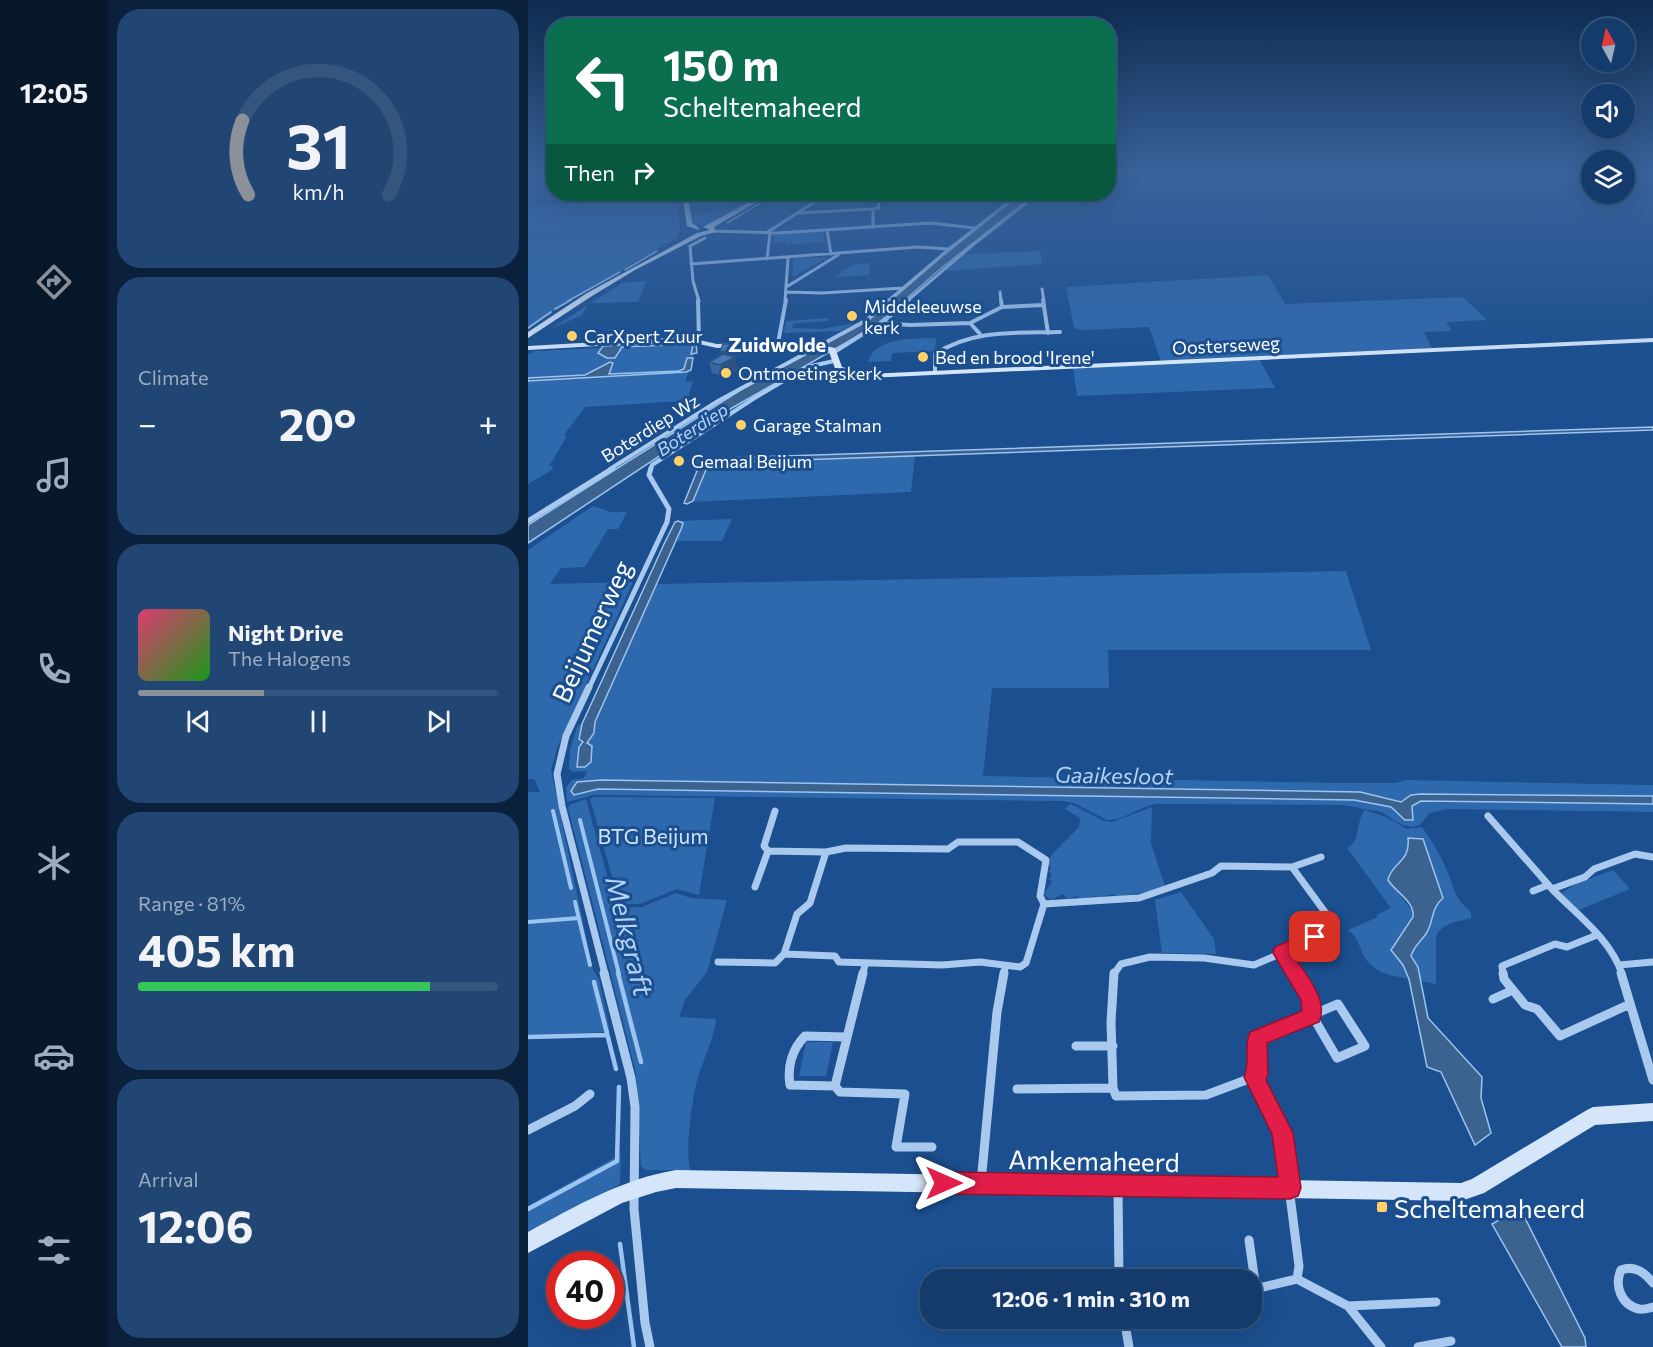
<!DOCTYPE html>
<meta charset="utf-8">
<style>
body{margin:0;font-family:Commissioner,sans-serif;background:#214673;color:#f1f3f6;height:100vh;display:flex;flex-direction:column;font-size:22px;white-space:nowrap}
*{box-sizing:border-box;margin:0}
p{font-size:20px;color:#9dadc1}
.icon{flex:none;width:33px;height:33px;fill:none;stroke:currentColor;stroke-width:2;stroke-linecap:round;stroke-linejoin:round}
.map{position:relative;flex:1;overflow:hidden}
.details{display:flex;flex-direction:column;gap:9px;padding:9px;background:#0b203b;width:420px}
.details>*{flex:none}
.banner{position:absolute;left:18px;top:18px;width:570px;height:183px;border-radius:24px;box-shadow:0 6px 24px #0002,0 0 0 2px #33557e;background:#0b6e4f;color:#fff;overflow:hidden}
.needle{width:39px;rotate:352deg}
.fabs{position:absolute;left:1053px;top:18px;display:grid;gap:12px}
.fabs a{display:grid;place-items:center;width:54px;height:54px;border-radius:50%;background:#143b6b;box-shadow:0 6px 24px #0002,0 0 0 2px #33557e;font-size:30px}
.speed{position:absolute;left:18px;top:1251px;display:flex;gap:12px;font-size:30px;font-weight:700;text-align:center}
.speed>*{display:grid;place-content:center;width:78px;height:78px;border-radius:50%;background:#143b6b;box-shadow:0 6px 24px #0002,0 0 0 2px #33557e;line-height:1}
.speed .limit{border:9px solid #d22;background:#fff;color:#111}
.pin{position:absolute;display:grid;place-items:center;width:51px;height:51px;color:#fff;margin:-26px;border-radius:12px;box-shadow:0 3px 9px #0006}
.me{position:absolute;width:66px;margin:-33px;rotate:90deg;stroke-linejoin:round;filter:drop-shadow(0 0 4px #0008)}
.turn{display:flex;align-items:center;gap:21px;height:126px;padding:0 18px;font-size:27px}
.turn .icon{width:78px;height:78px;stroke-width:2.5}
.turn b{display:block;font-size:42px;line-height:51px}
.then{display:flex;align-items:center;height:57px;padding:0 18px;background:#0003;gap:12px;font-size:22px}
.big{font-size:45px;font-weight:700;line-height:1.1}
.details .widget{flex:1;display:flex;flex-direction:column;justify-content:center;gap:9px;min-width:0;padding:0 21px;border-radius:24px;background:#214673}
.details .dial{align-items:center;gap:0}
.dial svg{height:156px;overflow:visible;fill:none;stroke:#33557e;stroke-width:7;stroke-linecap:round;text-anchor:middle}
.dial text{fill:#f1f3f6;stroke:none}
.song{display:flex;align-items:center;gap:18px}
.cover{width:72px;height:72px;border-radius:9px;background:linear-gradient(135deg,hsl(340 70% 55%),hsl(120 70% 35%))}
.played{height:6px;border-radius:3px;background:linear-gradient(90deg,#8c9099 35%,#33557e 35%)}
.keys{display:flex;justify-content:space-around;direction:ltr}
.heat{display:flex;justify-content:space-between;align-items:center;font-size:33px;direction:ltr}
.charge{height:9px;border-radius:4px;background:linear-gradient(90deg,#34c759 81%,#33557e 0)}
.trip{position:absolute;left:392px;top:1269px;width:342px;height:60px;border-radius:24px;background:#143b6b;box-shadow:0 6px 24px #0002,0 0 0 2px #33557e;font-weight:700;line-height:60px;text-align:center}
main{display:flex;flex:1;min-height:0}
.tab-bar{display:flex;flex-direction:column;width:108px;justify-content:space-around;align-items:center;background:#08182b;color:#9dadc1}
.tab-bar .icon{width:42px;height:42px}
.tab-bar .active{color:#8c9099}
.tab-bar b{font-size:27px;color:#f1f3f6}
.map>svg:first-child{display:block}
.green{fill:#2e69ad}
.water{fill:#3c6290;stroke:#9cc4f0;stroke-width:1.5}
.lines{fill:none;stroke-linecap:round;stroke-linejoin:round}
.stream-far3{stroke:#9cc4f0;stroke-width:1.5}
.stream-far2{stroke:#9cc4f0;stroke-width:2}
.stream-far1{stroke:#9cc4f0;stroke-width:4}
.stream{stroke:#9cc4f0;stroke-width:4.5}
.street-far4{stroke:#a9c9ee;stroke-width:3}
.street-far3{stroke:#a9c9ee;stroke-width:4}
.street-far2{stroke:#a9c9ee;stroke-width:5}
.street-far1{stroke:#a9c9ee;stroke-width:7}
.street{stroke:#a9c9ee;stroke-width:9}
.secondary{fill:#d6e6fa;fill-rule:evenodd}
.wall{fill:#3a679d}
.shaded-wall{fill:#305480}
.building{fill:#4478b7;stroke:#305480;stroke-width:1.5}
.route{fill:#e11d48;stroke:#92132f;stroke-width:1.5}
.poi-dot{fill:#ffd166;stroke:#1b4f8f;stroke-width:2}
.labels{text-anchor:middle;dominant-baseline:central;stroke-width:6;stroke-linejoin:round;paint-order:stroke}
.far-poi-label{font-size:18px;fill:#fff;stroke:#1b4f8f;text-anchor:start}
.far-street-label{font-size:18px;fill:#fff;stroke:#1b4f8f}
.far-water-label{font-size:18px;font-style:italic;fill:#b5d3f5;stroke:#1b4f8f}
.far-quarter-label{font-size:20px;font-weight:bold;fill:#fff;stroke:#1b4f8f}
.park-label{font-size:21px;fill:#cfe3fa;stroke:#1b4f8f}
.water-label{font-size:22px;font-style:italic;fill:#b5d3f5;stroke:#1b4f8f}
.near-street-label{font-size:26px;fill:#fff;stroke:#1b4f8f}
.near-poi-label{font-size:26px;fill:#fff;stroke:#1b4f8f;text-anchor:start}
.near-water-label{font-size:27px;font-style:italic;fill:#b5d3f5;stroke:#1b4f8f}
</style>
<main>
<nav class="tab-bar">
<b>12:05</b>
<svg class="icon active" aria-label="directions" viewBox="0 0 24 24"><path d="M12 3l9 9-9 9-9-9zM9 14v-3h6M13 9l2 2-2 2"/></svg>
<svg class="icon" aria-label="music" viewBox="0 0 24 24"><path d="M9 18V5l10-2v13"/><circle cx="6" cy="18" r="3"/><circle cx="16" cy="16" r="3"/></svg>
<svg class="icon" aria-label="phone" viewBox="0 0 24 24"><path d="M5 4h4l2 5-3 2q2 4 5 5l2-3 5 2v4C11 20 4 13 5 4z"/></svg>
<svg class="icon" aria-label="climate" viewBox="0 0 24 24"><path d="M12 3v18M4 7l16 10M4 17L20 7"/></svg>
<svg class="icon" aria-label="car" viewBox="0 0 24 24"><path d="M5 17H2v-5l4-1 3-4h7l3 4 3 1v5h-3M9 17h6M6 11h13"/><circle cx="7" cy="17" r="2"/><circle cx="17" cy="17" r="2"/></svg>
<svg class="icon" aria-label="filters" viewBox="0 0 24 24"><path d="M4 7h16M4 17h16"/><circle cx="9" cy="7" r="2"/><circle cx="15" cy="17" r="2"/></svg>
</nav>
<section class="details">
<div class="widget dial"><svg viewBox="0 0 100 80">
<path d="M14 69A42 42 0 1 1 86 69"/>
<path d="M14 69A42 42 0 0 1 11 31" stroke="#8c9099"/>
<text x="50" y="56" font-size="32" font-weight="700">31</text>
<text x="50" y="72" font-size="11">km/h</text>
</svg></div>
<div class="widget"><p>Climate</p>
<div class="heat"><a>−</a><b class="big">20°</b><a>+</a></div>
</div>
<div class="widget">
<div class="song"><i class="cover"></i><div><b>Night Drive</b><p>The Halogens</p></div></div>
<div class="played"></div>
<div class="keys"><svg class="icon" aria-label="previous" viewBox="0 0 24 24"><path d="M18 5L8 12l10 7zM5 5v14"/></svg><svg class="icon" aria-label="pause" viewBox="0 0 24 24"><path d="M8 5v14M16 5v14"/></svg><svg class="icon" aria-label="next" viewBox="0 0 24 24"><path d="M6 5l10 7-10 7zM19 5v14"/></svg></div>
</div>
<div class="widget"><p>Range · 81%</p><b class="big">405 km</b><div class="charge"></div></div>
<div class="widget"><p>Arrival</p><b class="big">12:06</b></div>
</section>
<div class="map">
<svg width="1125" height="1347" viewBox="0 0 1125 1347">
<rect width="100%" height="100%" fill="#1b4f8f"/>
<path class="green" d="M229 194H237L179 225 167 226 168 225 163 223 162 214 199 210Z
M149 197 152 229 150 237 0 326V207Z
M296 231 297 242 258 245V242L245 243 246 235Z
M512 251 514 264 417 271 436 254Z
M296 257 299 258 265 277V259Z
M342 263 341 275 306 277 326 264Z
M740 275 757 304 935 297 959 320 918 322 924 331 896 332 904 348 633 361 621 327 556 330 546 328 538 287Z
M118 281 110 302 61 303 54 315 21 330 94 283Z
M301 318 300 321 266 323 264 328 295 329 327 323 312 331 256 333 258 321Z
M408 338 407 351 364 353 363 361 340 362C347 336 387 339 408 338Z
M162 344H165L163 354H166L165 358 159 359 156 369 151 371 81 374 82 362 57 375 0 378V354L7 351 72 348 70 354 87 358 93 347Z
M732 360 747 388 549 396 545 368Z
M161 371 157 382 165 381 160 398 155 401 57 407 36 435 39 436 21 466H25L24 470 0 484V381Z
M387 455 383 492 163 502 180 465 184 463Z
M65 506 83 512H99L90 529H80L57 567 33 568 22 584 105 582 29 748 23 770 65 970 71 979 82 1032 0 1035V792H12L6 779H0V550Z
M204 519 194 541H148L155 524 150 521Z
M818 571 843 650H580L581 688H464L455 776 812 783H867L878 780 1125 785V796L893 794 873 802 832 792 73 780 49 782 51 794 70 789 826 800 863 807 877 820 883 812 884 806 893 801 1125 804V812L920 809 901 813 892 825 884 827 874 825 853 812 815 805 628 804C610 807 597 820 579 820L546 803 535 801 77 795H65L39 802 38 787 44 780 56 778 59 771 45 772 41 769 42 749 50 725 54 724 52 730 55 742 52 746 59 744 66 733 67 722 129 584Z
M67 797 187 798 171 895 149 889 112 904H92L62 799Z
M58 799 88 908 114 907 148 893 163 898 199 900 179 972 157 1000 151 1017 188 1019C186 1040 176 1057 170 1077 164 1099 157 1148 162 1170H118L113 1166 108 1073 40 808 42 805Z
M542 804 576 821 584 822 624 807 623 843 637 886 635 889 588 897 586 894 568 898 567 896 552 900 550 896 539 899 535 894 523 900 516 894 524 881 521 880 524 874 521 872 523 866 520 865 523 855 551 827 552 818 537 809Z
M837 810 858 817 879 829 894 827C903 839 912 854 918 868 927 888 924 896 943 912V918C929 922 913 923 908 937V984L892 981 888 963 883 956C886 945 894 941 899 932 906 920 903 908 915 898L909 879 881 848C876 857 861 873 860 880L885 912C883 927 869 936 863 950L875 965 881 979C861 975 842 973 833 950 830 941 828 936 820 930L850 917 848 915 863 908 819 848C833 842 827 823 837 810Z
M1085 870 1102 889 1048 911 1034 893 1048 884Z
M653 892 686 939 688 954 634 953 627 900Z
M278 1042H305L298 1076H271Z
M93 1154 92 1184 0 1234V1206Z"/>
<path class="water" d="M493 194H507L411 270 347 326 204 408 0 543V525L222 384 340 320 417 254Z
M160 341 168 343 169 353 163 354 165 345 162 344 94 347 87 358H79L70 353 75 346Z
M159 358H165L163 370 158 372 0 381V378L57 375 82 362 85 363 81 374 151 371 156 369Z
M1125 427V430L184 463 180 465 165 501 159 504 156 503 169 471 163 464 165 459Z
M150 521 155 523 154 527 67 722 66 733 59 743 64 746 63 762 57 767H49L51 747 55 742 51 739 54 724 136 544 147 522Z
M73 780 832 792 873 802 883 795 893 794 1125 796V804L893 801 884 806 885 820H877L863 807 826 800 70 789 46 795 43 791 49 782Z
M880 838 895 839 915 898C903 908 906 920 899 932 894 941 886 945 883 956L890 967 900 1018 954 1077 953 1098 963 1133 947 1145 913 1072 899 1067 881 979 875 965 863 950 885 917C887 901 867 892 860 880 863 863 883 862 880 838Z
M992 1208 1057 1338 1058 1347H1034L964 1224Z"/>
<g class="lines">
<path class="stream-far3" d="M199 223 236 201
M97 270 129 251
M40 301 92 272"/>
<path class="stream-far2" d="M27 309 43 300
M0 328 23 312"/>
<path class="stream-far1" d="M25 811 43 888
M52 820 91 974
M47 902 62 965
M0 922 51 918"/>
<path class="stream" d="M90 973 113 1062
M66 982 88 1069
M0 1037 78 1035
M0 1209 89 1161 91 1087
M92 1244 106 1347"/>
<path class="street-far4" d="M270 213 345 209
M345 227V209L351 208 350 194
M299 230 303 254
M184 231 250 233 402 223 447 228
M238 233 296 196 316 194
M239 259 242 233
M163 264 390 247 421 249
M260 286 310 255
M514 289 516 301
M259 292 294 293 375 288
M472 292 473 301
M171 301 165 281 162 246 177 238
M257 301 260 258
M360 301 421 249 491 194
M379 301 446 244 510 194"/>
<path class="street-far3" d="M170 300 171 340
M473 300 474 307
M515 300 520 333
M354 323 382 325 442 323
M452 334 442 323 474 307 516 305
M250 343 258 300
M305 353 360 318 381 300
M407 373V354C445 329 488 333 532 332
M82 469 190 401 339 320 362 300
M123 469 124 465 225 399 279 367 306 361"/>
<path class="street-far2" d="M0 521 85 468
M61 688 139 522 141 509 121 475 123 468"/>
<path class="street-far1" d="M61 687 38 736 29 774 34 806 77 974
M960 816 1024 889
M430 842H490L518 860 512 896 516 904 498 963 492 967 452 962 414 965 311 962 307 956 256 954 269 914 282 903 298 852 318 848 420 849Z
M240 851 298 852
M227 887 240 851 236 846 247 811
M1005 891 1020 885
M516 904 611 898 684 873 693 866 764 867
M190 962 247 963 256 954
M1091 965 1125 962
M335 974 337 964
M476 974 477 966
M586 974 593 964 622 957 676 958 726 965 754 953
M767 974 754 953 804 929 805 923 764 867 793 857
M975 974 974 966 1027 944 1039 947 1069 935
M1094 974C1083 939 1048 914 1024 889L1057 877 1066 869 1107 854 1125 857"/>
<path class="street" d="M76 973 103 1078 107 1107 106 1209 117 1323 122 1347
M586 973 583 1022 585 1088 588 1096 678 1095 726 1077
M975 973 976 979 997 1005 1009 1009 1032 1036 1102 1004
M1093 973 1125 1080
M965 999 985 990
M810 1004 837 1046 809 1058 784 1015Z
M319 1037 277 1036C264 1049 259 1067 262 1085L307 1086 312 1092 377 1094 368 1147H404
M548 1046H585
M307 1086 335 973
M489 1089 585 1088
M0 1130 47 1106 62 1094
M453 1183 469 1012 476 973
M590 1187 591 1280
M721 1240 728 1289
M769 1279 820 1306
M1125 1283C1116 1272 1107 1265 1093 1270 1086 1285 1093 1305 1111 1309 1115 1310 1121 1308 1125 1307
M723 1290 769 1279 771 1266 754 1133 726 1077 730 1074 729 1038 784 1015 782 998 766 973
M596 1318 601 1347
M853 1347 820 1306 908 1302
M890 1347 923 1341"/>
<path class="secondary" d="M154 194H160L164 223 171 228V230L159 226Z
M237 194H243L186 227 188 232 173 236 107 270 64 296 0 338V332L59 293 169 233 182 230 175 227Z
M158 337 189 344 275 341 307 348 314 367 340 374 1125 338V342L340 378 308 371 301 352 275 345 189 348 158 341 0 350V346Z
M1125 1103V1121L1067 1125 956 1193 933 1201 148 1188 128 1192 94 1203 0 1253V1232C48 1206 94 1179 148 1170L933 1183 944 1179 1059 1110 1065 1107Z"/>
</g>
<path class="wall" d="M213 344 214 349 212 356 204 357 210 369 196 377 184 373 181 362Z"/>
<path class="shaded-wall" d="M213 344 214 349 212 356 193 358 192 352Z
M207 357 210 369 196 377 192 365Z"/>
<path class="building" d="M195 344H213L210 350 192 352Z
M195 354 207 357 192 365 181 362Z"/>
<linearGradient id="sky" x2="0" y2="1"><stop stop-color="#0f2b4f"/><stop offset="0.48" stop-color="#39639b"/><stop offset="1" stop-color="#39639b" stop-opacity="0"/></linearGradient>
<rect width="1125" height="361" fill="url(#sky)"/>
<path class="route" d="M787 929 793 932 796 937 793 942 766 956C777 974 801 999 791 1022L739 1043 740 1074 738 1080 765 1133 773 1188 770 1196 762 1199 416 1194 409 1191 405 1183 409 1176 416 1172 750 1177 744 1134 716 1077C723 1060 715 1047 722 1032L774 1011 773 1000 745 953 747 947Z"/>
<g class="poi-dot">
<circle cx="324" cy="316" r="6"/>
<circle cx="44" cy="336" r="6"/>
<circle cx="395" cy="357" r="6"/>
<circle cx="198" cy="373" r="6"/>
<circle cx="213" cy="425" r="6"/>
<circle cx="151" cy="461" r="6"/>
<rect x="848" y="1201" width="12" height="12" rx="3"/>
</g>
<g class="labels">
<g class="far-poi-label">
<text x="336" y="306">Middeleeuwse<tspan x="336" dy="21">kerk</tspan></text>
<text x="56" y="336">CarXpert Zuur</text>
<text x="407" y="357">Bed en brood 'Irene'</text>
<text x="210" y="373">Ontmoetingskerk</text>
<text x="225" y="425">Garage Stalman</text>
<text x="163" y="461">Gemaal Beijum</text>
</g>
<g class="far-street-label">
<text transform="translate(698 345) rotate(-3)">Oosterseweg</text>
<text transform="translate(122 428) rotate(-32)">Boterdiep Wz</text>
</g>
<g class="far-water-label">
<text transform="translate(164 429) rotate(-33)">Boterdiep</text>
</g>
<g class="far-quarter-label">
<text x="249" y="344">Zuidwolde</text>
</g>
<g class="park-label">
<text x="125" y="835">BTG Beijum</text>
</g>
<g class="water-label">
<text transform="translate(586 775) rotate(1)">Gaaikesloot</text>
</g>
<g class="near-street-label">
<text transform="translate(63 631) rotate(-65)">Beijumerweg</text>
<text transform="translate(566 1160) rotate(1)">Amkemaheerd</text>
</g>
<g class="near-poi-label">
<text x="866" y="1207">Scheltemaheerd</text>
</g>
<g class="near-water-label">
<text transform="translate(102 936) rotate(76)">Melkgraft</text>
</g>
</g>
</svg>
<div class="fabs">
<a><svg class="needle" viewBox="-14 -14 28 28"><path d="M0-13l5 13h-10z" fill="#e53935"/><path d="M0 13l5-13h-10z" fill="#9dadc1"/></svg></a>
<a><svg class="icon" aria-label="sound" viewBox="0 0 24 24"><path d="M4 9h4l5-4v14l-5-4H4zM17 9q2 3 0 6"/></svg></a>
<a><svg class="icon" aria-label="layers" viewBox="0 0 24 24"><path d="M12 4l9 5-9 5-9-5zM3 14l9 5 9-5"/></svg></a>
</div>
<div class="speed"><div class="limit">40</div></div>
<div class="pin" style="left:787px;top:937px;background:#d93025"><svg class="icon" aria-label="arrive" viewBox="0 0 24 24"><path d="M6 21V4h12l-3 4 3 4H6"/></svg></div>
<svg class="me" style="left:416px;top:1183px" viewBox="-20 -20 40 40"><path d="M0-17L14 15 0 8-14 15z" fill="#e11d48" stroke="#fff" stroke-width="4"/></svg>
<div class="trip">12:06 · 1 min · 310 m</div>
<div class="banner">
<div class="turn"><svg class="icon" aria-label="left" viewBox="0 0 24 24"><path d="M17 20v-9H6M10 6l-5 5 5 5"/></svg><div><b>150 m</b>Scheltemaheerd</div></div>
<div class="then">Then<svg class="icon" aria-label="right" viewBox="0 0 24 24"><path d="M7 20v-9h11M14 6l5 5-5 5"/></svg></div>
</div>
</div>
</main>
